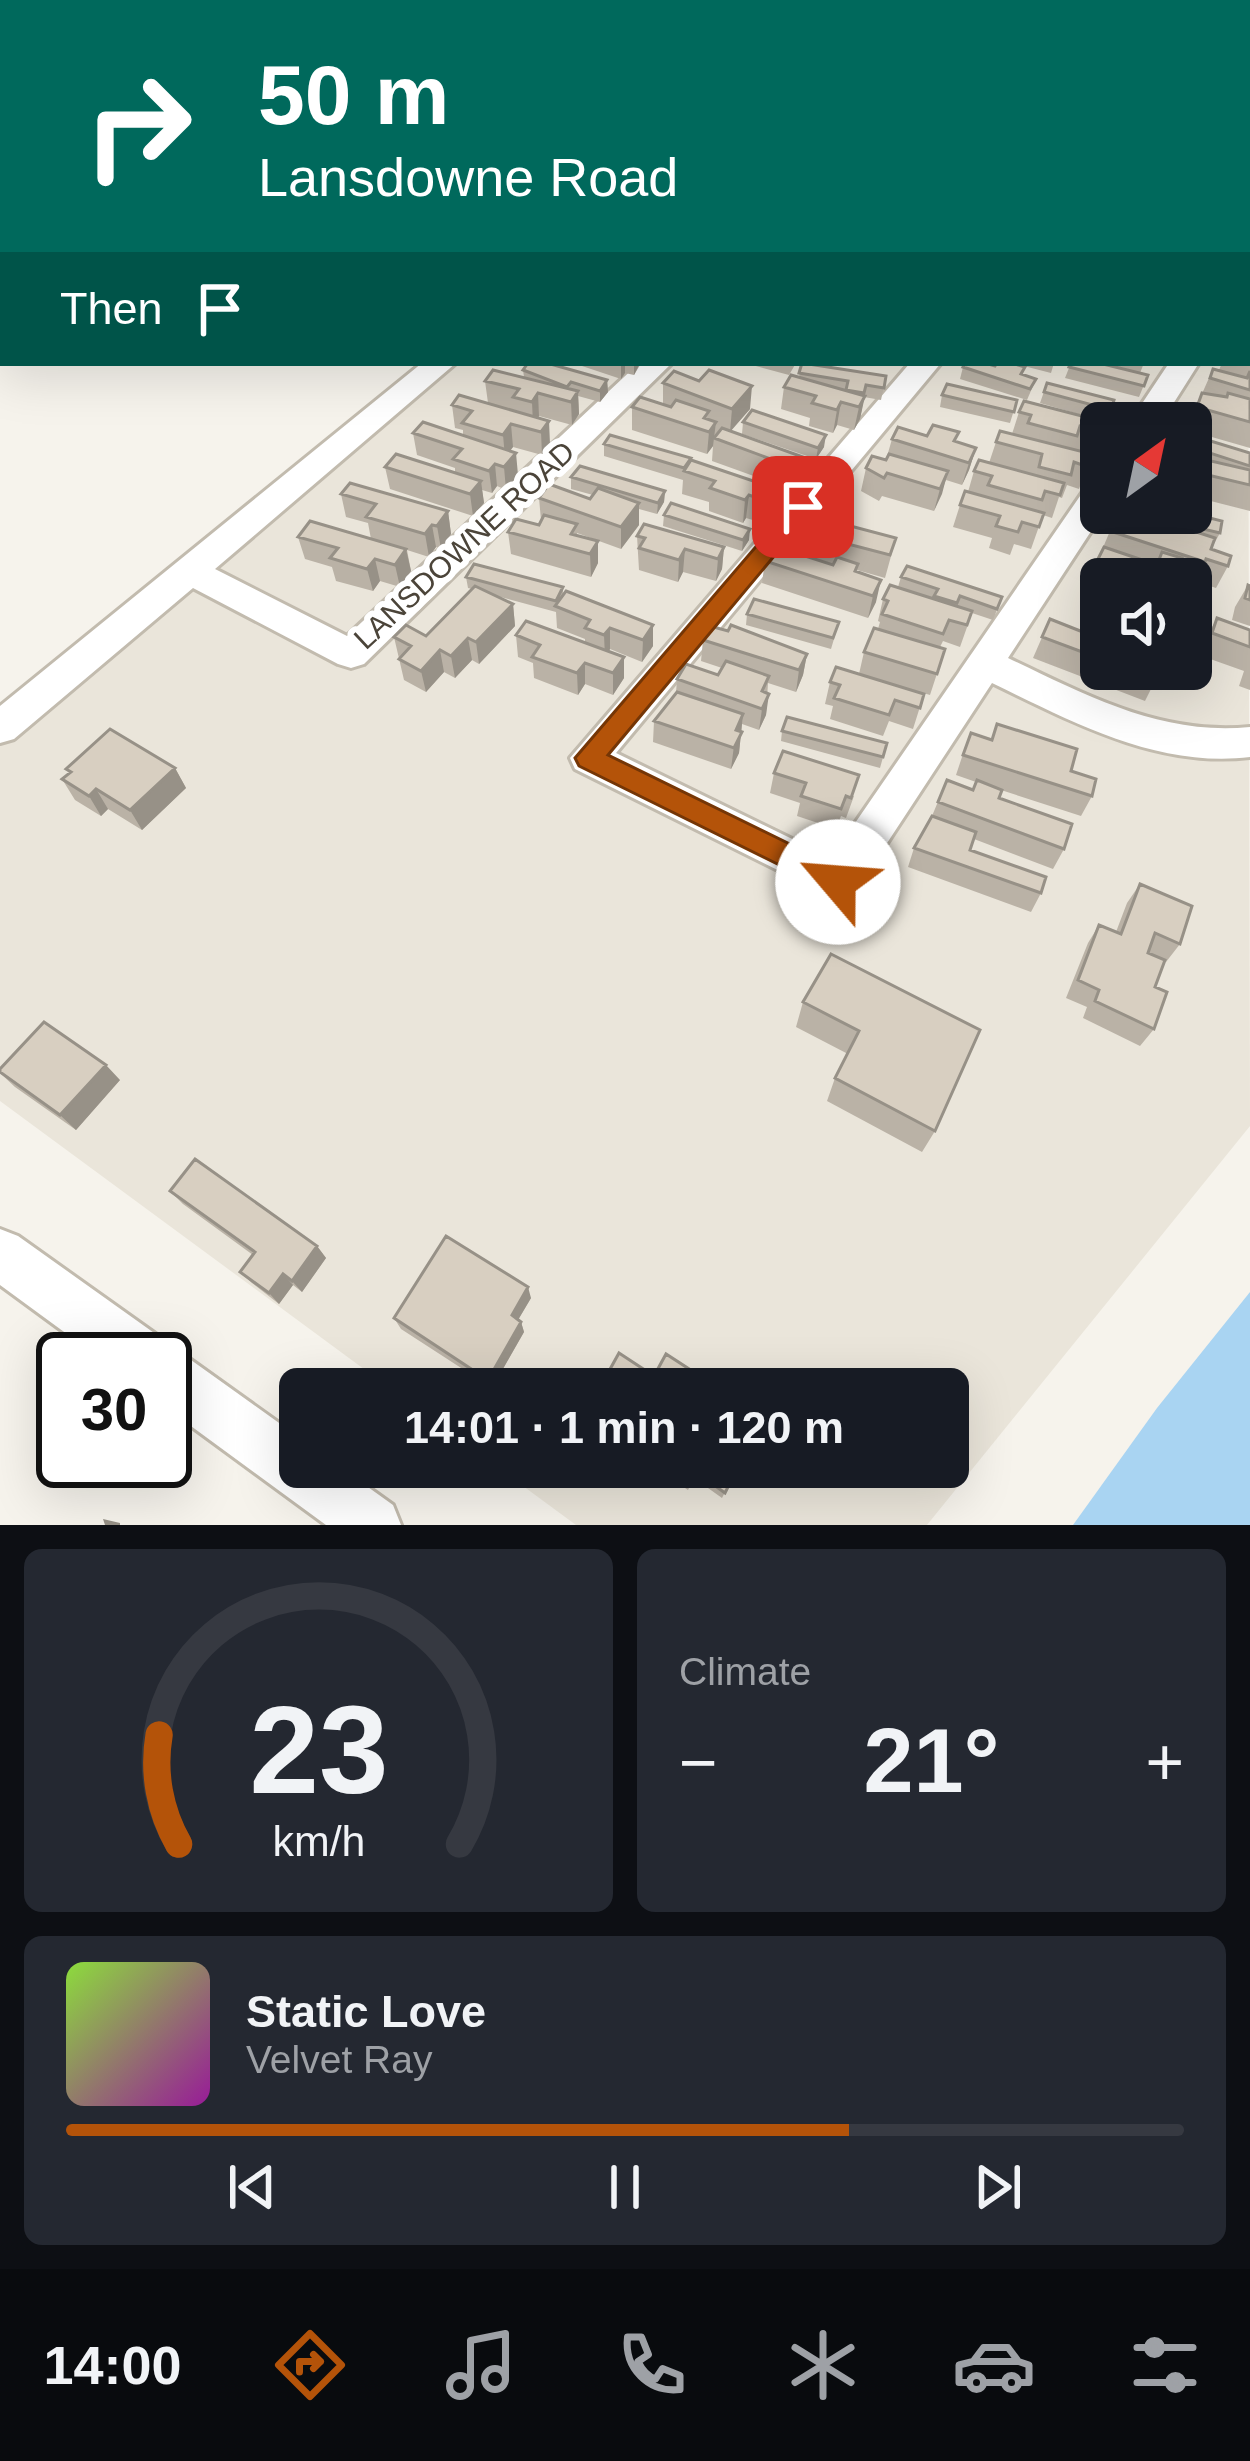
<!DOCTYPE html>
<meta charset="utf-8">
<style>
body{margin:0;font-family:Helvetica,sans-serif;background:#242831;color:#f1f3f6;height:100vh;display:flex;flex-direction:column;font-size:45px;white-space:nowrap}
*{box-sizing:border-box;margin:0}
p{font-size:39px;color:#9ea1a6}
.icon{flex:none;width:66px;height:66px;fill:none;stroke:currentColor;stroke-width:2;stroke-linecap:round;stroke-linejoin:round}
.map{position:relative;height:1525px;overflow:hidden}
.panel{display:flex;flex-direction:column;gap:24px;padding:24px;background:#0d0f14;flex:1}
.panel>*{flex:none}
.top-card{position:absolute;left:0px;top:0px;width:1251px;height:366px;box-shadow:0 12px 48px #0002;background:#00695c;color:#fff;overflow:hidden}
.needle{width:78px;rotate:33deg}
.fabs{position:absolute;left:1080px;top:402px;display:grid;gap:24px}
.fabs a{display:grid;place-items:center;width:132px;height:132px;border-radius:18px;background:#171b24;box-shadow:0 12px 48px #0002;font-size:60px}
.speed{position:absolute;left:36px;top:1332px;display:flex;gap:24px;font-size:60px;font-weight:700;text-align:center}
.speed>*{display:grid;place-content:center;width:156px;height:156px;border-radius:50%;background:#171b24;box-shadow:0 12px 48px #0002;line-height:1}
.speed .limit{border:6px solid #111;border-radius:18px;background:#fff;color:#111}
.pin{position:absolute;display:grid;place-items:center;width:102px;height:102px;color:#fff;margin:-51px;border-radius:24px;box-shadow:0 6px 18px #0006}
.me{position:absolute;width:132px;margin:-66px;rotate:297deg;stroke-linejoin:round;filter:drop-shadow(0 0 9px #0008)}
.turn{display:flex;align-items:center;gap:42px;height:252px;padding:0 60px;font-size:54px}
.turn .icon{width:156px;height:156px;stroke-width:2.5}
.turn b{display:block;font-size:84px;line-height:102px}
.then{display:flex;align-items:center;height:114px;padding:0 60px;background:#0003;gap:24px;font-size:45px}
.big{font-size:90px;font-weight:600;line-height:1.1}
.panel .card{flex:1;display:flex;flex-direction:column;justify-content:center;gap:18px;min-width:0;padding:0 42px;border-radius:18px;background:#242831}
.panel .dial{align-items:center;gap:0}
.dial svg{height:312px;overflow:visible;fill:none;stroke:#363941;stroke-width:7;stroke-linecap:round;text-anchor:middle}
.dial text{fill:#f1f3f6;stroke:none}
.song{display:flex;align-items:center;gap:36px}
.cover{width:144px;height:144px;border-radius:18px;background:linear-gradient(135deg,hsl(90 70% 55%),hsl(300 70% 35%))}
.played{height:12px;border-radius:6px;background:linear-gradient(90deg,#b45309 70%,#363941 70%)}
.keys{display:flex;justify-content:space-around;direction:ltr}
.heat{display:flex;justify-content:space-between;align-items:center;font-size:66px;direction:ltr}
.panel .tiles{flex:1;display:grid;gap:24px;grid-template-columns:1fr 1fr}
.card:last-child{grid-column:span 2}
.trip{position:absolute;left:279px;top:1368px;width:690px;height:120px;border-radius:18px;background:#171b24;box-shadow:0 12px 48px #0002;font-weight:600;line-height:120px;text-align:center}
.tab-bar{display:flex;height:192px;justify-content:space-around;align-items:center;background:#090b0e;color:#9ea1a6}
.tab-bar .icon{width:84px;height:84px}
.tab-bar .selected{color:#b45309}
.tab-bar b{font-size:54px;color:#f1f3f6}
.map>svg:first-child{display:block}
.residential{fill:#eae5da;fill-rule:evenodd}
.water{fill:#a9d4f2}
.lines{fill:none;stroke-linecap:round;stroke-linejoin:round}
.service-casing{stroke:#c2bbae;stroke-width:6}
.minor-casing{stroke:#c2bbae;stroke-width:6}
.service{fill:#fff;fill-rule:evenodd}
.minor{fill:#fff;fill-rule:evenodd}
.wall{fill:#bab2a6}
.shaded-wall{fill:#979187}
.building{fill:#d8cfc1;stroke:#979187;stroke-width:3}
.route{fill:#b45309;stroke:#753606;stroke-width:3}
.labels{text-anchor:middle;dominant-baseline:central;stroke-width:12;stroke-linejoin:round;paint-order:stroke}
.street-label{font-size:30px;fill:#4b4439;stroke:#fff}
</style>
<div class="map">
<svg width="1250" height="1525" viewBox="0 0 1250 1525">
<rect width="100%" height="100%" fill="#f6f3ec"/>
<path class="residential" d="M1248 238 1250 1126 927 1525H576L497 1467H948V1389H391L0 1101V715L430 363H1248ZM1101 423H1191V513H1101ZM1101 579H1191V669H1101Z"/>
<path class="water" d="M1250 1292V1525H1073L1157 1408Z"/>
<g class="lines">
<g class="service-casing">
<path id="service" d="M866 0 870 3H799L803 0Z"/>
</g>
<g class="minor-casing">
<path id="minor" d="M861 0H890L859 3Z
M1248 253H1250L1248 272Z
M422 363H456L215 569 347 636 639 363H672L364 664 351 668 338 664 193 588 14 739 0 743V706Z
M910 363H941L616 753 831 858 1089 483 1101 480 1103 513 1008 658C1086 695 1161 736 1250 727V757C1157 768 1073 722 992 683L853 895 838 900 575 769 570 758Z
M1169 363H1199L1161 423H1129Z
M0 1229 18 1236 164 1340 167 1348 184 1355 300 1438V1467H340L393 1505 401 1525H326L165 1407V1359H101L0 1285Z"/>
</g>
<use href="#service" class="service"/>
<use href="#minor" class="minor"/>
</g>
<path class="wall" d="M1250 307V448L1191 431V423H1189L1213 369 1219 370 1222 363H1248V312Z
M573 363H640V365L634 375 625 373 621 379Z
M745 363H796L789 375Z
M802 363 886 376 881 400 864 397 860 419 854 430 837 425 833 433 809 426 810 418 781 409 784 387 799 377Z
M1012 363H1054L1051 373Z
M1071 363H1144L1140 373 1148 375 1139 397 1065 378Z
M995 366 1025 367 1022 375 1036 379 1027 400 960 379 963 367Z
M523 370 607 380 608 392 600 402 578 396 579 414 572 425 539 416 538 418 550 444 542 455 513 447 510 451 518 475 506 490 497 486 492 493 482 490 484 503 473 516 390 489 385 467 455 472V468L417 455 413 433 463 435V430L455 428 452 405 515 411 488 403 485 381 524 377Z
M663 383 750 409 730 431 800 479 788 496 774 491 771 511 763 523 746 518 743 523 709 511V502L682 494 683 480 604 456V444L691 462 762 484V479L712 461 713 446 707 454 632 430V407L663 404Z
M1047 383 1114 400 1106 422 1040 403Z
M942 395 1017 400 1010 423 940 407Z
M1019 412 1101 423V449L1098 455 1072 449 1092 454 1079 489 1067 485 1062 498 1059 497 1052 518 1043 515 1031 549 1014 544 1010 555 989 548 992 538 953 527 960 505 968 492 974 471 989 463 996 442 1012 434Z
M743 422 824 447 816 459 742 434Z
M1191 435 1250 453V511L1191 496Z
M927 436 976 448 969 470 962 485 946 480 934 511 882 496 879 501 861 491 866 468 886 460 892 439Z
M571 477 665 491 664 502 657 514 639 509V525L621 549 577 533V535L598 541V563L591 577 511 554 508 532 539 525 541 520 539 498 590 499 593 495 571 489Z
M341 494 448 511 451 534 441 549 436 547 429 557 407 550 411 571 400 587 380 581 373 591 336 581 332 567 305 559 298 537 371 539 368 523 346 517Z
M1131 513H1190L1220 533 1211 549 1228 566 1216 588 1195 581 1194 584H1191V579H1101V586L1089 581 1115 519 1129 524Z
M664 515 749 540 742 551 663 526Z
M798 531 896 538 885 578 857 570 876 602 868 618 762 583 765 561 794 553Z
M637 536 724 547 722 569 716 581 683 572 678 582 639 570Z
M466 577 563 587V596L653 646 642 662 610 649 609 651 624 678 613 695 585 684 578 695 534 678 533 663 518 657 516 635 585 643V639L557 628 556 612 497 596 513 604 515 626 479 664 472 660 455 678 444 672 426 692 404 680 394 637 426 636 472 589 468 588Z
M901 577 1002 597 993 620 972 613 960 647 943 641 940 647 945 649 930 695 859 674 864 652 878 629 880 622 878 621 883 599 898 587Z
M1248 585 1250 586V626L1232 620 1235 607Z
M747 614 839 622 831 649 746 625Z
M1217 618 1250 630V690L1239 686 1244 671 1199 655 1205 640Z
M1050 619 1098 638 1101 632V669H1161L1145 701 1033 658Z
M703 640 807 654 803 675 796 692 768 683 766 715 759 730 742 724 739 753 731 769 653 742 654 721 676 693 677 679 718 675 722 668 701 661Z
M830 682 924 694 913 729 889 721 883 736 830 719 833 706 825 704Z
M997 724 1071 771 1092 796 1081 816 1001 790 999 798 1064 849 1053 869 974 839 970 850 1041 893 1031 912 908 867 914 848 932 816 947 780 973 790 976 782 956 775 963 754 991 740Z
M782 731 887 743 880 768 781 741Z
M175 768 186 788 142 830 108 809 101 816 75 800 62 779 69 773 66 769Z
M774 773 854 796 846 818 841 816 836 829 797 816 800 803 770 793Z
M1140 884 1180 944 1166 962 1164 961 1155 987 1154 1029 1140 1046 1083 1018 1087 1007 1066 998 1088 943 1099 925 1116 932 1127 903Z
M831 954 935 1131 922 1152 827 1101 835 1078 848 1054 796 1027 803 1002Z
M0 1073 120 1080 76 1130 15 1087Z
M170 1191 317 1246 326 1258 302 1292 293 1285 279 1304 252 1283 240 1272 253 1255 183 1204Z
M531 1298 518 1320 521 1322 524 1332 492 1388 401 1329 394 1318Z
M654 1467H738L722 1498 694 1478 688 1490Z"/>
<path class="shaded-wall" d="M621 363H625V373L621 379Z
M634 363H640L634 375Z
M607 380 608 392 600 402V391Z
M752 386 750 409 730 432 732 409Z
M578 391 579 414 572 425 571 402Z
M538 393 539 416 533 425 532 402Z
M865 396 860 419 854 430 859 407Z
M841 402 837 425 833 433 837 410Z
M549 421 550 444 542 455 541 432Z
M716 422 713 446 707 454 709 432Z
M511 424 513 447 505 457 503 435Z
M826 435 824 447 816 459 818 448Z
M976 448 969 470 962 485 969 463Z
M516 453 518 475 506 490 504 467Z
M803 457 800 479 788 496 791 474Z
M495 464 497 486 492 493 489 471Z
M948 471 942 494 934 511 940 489Z
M481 481 484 503 473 516 470 494Z
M774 488 771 511 763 523 766 501Z
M665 491 664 502 657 514 658 503Z
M749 495 746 518 743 523 745 500Z
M639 503V525L621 549V527Z
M448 511 451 534 441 549 437 526Z
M432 525 436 547 429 557 425 534Z
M750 529 749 540 742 551 743 540Z
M598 541V563L591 577 590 554Z
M724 547 722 569 716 581 718 559Z
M406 549 411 571 400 587 395 565Z
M685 549 683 572 678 582 679 560Z
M375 559 380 581 373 591 367 569Z
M881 580 876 602 868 618 873 596Z
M513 604 515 626 479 664 476 642Z
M653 625V646L642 662 643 640Z
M610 628V649L605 657 604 635Z
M468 638 472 660 455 678 451 656Z
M440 650 444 672 426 692 421 671Z
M807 654 803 675 796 692 799 670Z
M624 657V678L613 695V673Z
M585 663V684L578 695 577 673Z
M769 694 766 715 759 730 762 709Z
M743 714 739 753 731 769 736 730Z
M175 768 186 788 142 830 130 810Z
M96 789 108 809 101 816 89 796Z
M106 1065 120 1080 76 1130 60 1115Z
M317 1246 326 1258 302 1292 292 1281Z
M283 1274 293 1285 279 1304 269 1293Z
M528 1287 531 1298 515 1325 512 1315Z
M521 1322 524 1332 492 1388 488 1380Z
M103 1519 120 1523V1525H105Z"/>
<path class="building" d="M528 363H547L607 380 600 391 571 382 567 387 523 370Z
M802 363 886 376 884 388 866 385 864 393 846 390 848 381 799 373Z
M965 363H985L995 366 997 363H1011L1025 367 1021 374 1036 379 1030 389 963 367Z
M1071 363H1099L1148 375 1144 386 1069 367Z
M1213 369 1247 378 1250 371V390L1210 378Z
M493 370 578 391 571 402 538 393 532 402 513 397 519 389 485 381Z
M709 370 752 386 732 409 663 383 674 371 699 381Z
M791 375 865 396 859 407 841 402 837 410 812 403 816 396 784 387Z
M1047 383 1114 400 1111 410 1044 392Z
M947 384 1017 400 1014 412 942 395Z
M1202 393 1227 397 1228 393 1250 399V422L1197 407Z
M459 395 549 421 541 432 511 424 503 435 462 423 472 411 452 405Z
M640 397 671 407 676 400 709 411 704 418 716 422 709 432 632 407Z
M1024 401 1109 423H1101V431L1080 426 1077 436 1028 423 1031 415 1019 412Z
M752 410 826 435 818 448 743 422Z
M423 422 516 453 504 467 495 464 489 471 453 459 462 449 413 433Z
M933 425 959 432 954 441 976 448 969 463 892 439 898 427 927 436Z
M722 428 803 457 791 474 764 464 768 458 714 438Z
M1000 431 1092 454 1088 467 1074 462 1071 475 1039 467 1042 454 996 442Z
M610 435 691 458 684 468 604 444Z
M1191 435 1250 453V466L1191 447Z
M1191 449 1204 453 1202 459 1250 470V485L1191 471Z
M396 454 481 481 470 494 385 467Z
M889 454 948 471 940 489 887 473 884 478 866 468 872 456 886 460Z
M691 460 774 488 766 501 749 495 745 500 710 488 715 481 684 471Z
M979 460 1064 483 1060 495 1045 491 1042 500 988 485 992 476 974 471Z
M580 466 665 491 658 503 571 477Z
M350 483 448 511 437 526 432 525 425 534 366 517 376 504 341 494Z
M549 484 590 499 598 488 639 503 621 527 539 498Z
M965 491 1044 513 1039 527 1022 522 1018 532 996 526 1000 516 960 505Z
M671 503 750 529 743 540 664 515Z
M1135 513H1190L1222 521 1220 533Z
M805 514 896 538 890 555 798 531Z
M544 515 577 524 571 534 598 541 590 554 508 532 516 519 539 525Z
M1115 519 1149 531 1153 522 1176 530 1178 526 1215 538 1211 549 1231 556 1228 566 1206 559 1205 562 1110 531Z
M310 521 406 549 395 565 375 559 367 569 330 558 338 548 298 537Z
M644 524 724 547 718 559 685 549 679 560 639 548 645 538 637 536Z
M774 546 833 565 837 557 858 564 855 571 881 580 873 596 765 561Z
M1104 547 1157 565 1162 552 1182 558 1179 566 1190 577V579H1156L1098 559Z
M474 564 563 587 556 601 466 577Z
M907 566 1002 597 997 609 960 596 957 603 934 596 938 589 901 577Z
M890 585 972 611 967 625 949 620 943 634 882 614 888 601 883 599Z
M1248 585 1250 586V600L1245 598Z
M475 586 513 604 476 642 468 638 451 656 440 650 421 671 399 659 411 646 394 637 406 625 426 636Z
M566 591 653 625 643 640 610 628 604 635 585 628 590 620 555 606Z
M754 599 839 622 833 638 747 614Z
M1217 618 1250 630V647L1212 633Z
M1050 619 1098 638 1101 632V659L1042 637Z
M526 621 624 657 613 673 585 663 577 673 532 657 540 645 516 635Z
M731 625 807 654 799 670 703 640 710 626 728 631Z
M874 628 945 649 937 674 864 652Z
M726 661 769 676 762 691 769 694 762 709 677 679 686 664 718 675Z
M836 667 924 694 920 708 895 700 889 715 834 698 840 685 830 682Z
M1128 669H1161L1156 680Z
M677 692 743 714 736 730 742 732 734 748 654 721Z
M787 717 887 743 883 757 782 731Z
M997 724 1077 749 1071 771 1096 779 1092 796 963 755 971 733 992 740Z
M110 729 175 768 130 810 96 789 89 796 62 779 71 772 66 769Z
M783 751 859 775 851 798 846 796 841 809 801 796 806 783 774 773Z
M947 780 973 790 977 780 1002 790 999 798 1072 824 1064 849 938 802Z
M932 816 976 832 970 850 1046 877 1041 893 914 848Z
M1140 884 1192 906 1180 944 1155 933 1148 953 1165 960 1155 987 1167 992 1154 1029 1095 1001 1099 990 1078 980 1099 925 1121 934Z
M831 954 980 1030 935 1131 835 1078 859 1031 803 1002Z
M44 1022 106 1065 60 1115 0 1072V1069Z
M195 1159 317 1246 292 1281 283 1274 269 1293 240 1272 255 1252 170 1191Z
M446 1236 528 1287 512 1315 521 1322 488 1380 394 1318Z
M619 1353 654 1376 666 1354 720 1389H599Z
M664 1467H738L725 1493 696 1472 690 1485Z"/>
<path class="route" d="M803 499 811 501V512L608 755 849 873 853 882 849 891 838 894 579 766 575 758 795 501Z"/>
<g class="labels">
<g class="street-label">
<text transform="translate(464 545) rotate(-43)">LANSDOWNE ROAD</text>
</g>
</g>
</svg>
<div class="fabs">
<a><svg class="needle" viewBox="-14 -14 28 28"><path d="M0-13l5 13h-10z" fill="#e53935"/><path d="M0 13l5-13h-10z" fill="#9ea1a6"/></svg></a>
<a><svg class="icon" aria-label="sound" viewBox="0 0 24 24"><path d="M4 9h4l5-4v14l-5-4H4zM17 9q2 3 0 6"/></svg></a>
</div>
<div class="speed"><div class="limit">30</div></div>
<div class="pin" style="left:803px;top:507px;background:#d93025"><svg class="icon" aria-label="arrive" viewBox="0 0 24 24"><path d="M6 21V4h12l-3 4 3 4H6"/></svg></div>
<svg class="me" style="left:838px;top:882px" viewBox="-20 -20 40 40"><circle r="19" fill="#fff"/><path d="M0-13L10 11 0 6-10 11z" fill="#b45309"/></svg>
<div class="trip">14:01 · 1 min · 120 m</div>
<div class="top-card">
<div class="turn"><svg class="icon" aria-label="right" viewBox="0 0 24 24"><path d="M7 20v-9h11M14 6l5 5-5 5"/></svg><div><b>50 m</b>Lansdowne Road</div></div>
<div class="then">Then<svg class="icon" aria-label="arrive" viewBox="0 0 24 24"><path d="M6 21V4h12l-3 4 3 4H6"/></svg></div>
</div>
</div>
<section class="panel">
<div class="tiles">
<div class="card dial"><svg viewBox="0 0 100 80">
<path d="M14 69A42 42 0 1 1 86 69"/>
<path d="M14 69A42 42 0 0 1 9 41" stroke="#b45309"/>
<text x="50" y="56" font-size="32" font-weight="700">23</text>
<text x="50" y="72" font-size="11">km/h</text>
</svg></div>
<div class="card"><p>Climate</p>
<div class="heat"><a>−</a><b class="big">21°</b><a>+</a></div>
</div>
<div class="card">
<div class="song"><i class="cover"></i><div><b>Static Love</b><p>Velvet Ray</p></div></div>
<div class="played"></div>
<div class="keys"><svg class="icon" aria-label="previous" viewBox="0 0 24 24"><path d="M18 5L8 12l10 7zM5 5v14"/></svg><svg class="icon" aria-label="pause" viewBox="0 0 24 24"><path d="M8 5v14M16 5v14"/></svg><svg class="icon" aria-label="next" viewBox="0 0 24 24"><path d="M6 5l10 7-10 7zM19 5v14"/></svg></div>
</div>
</div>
</section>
<nav class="tab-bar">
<b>14:00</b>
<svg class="icon selected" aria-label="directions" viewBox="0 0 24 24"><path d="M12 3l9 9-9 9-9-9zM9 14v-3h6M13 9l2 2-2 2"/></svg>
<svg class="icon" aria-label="music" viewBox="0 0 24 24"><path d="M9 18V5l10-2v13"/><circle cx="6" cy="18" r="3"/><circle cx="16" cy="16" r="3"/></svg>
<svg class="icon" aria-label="phone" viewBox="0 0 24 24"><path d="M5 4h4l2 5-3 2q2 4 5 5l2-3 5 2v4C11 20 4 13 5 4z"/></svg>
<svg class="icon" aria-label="climate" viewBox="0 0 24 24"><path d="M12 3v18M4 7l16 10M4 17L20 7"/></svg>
<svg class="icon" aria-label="car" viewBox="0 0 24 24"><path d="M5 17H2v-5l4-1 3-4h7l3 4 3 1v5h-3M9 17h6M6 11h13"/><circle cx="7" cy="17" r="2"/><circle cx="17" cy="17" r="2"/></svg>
<svg class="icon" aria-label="filters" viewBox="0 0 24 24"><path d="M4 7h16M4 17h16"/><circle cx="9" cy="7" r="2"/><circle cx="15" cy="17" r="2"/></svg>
</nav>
